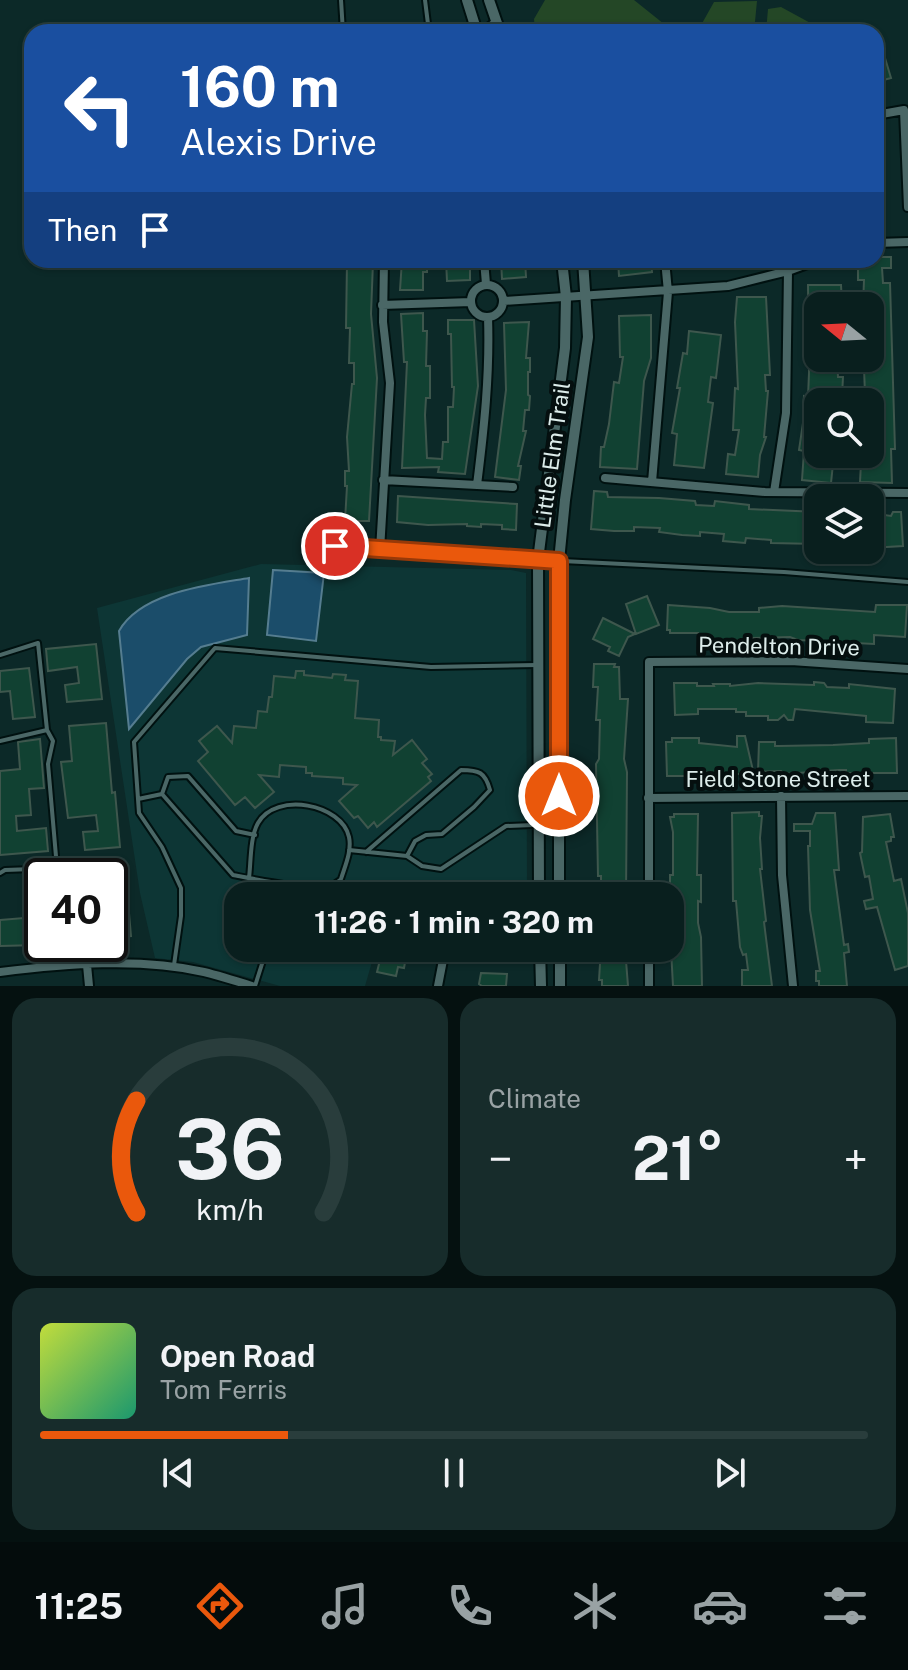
<!DOCTYPE html>
<meta charset="utf-8">
<style>
body{margin:0;font-family:"Public Sans",sans-serif;background:#172c2b;color:#f1f3f6;height:100vh;display:flex;flex-direction:column;font-size:30px;white-space:nowrap}
*{box-sizing:border-box;margin:0}
p{font-size:26px;color:#99a2a4}
.icon{flex:none;width:44px;height:44px;fill:none;stroke:currentColor;stroke-width:2;stroke-linecap:round;stroke-linejoin:round}
.map{position:relative;height:986px;overflow:hidden}
.panel{display:flex;flex-direction:column;gap:12px;padding:12px;background:#051110;flex:1}
.panel>*{flex:none}
.guide{position:absolute;left:24px;top:24px;width:860px;height:244px;border-radius:24px;box-shadow:0 2px 6px #0004,0 0 0 2px #293d3c;background:#1a4fa0;color:#fff;overflow:hidden}
.needle{width:52px;rotate:288deg}
.buttons{position:absolute;left:804px;top:292px;display:grid;gap:16px}
.buttons a{display:grid;place-items:center;width:80px;height:80px;border-radius:16px;background:#091f1e;box-shadow:0 2px 6px #0004,0 0 0 2px #293d3c;font-size:40px}
.speed{position:absolute;left:24px;top:858px;display:flex;gap:16px;font-size:40px;font-weight:700;text-align:center}
.speed>*{display:grid;place-content:center;width:104px;height:104px;border-radius:50%;background:#091f1e;box-shadow:0 2px 6px #0004,0 0 0 2px #293d3c;line-height:1}
.speed .limit{border:4px solid #111;border-radius:12px;background:#fff;color:#111}
.pin{position:absolute;display:grid;place-items:center;width:68px;height:68px;color:#fff;margin:-34px;border:4px solid #fff;border-radius:50%;box-shadow:0 2px 8px #0007}
.me{position:absolute;width:88px;margin:-44px;rotate:0deg;stroke-linejoin:round;filter:drop-shadow(0 0 6px #0008)}
.turn{display:flex;align-items:center;gap:28px;height:168px;padding:0 24px;font-size:36px}
.turn .icon{width:104px;height:104px;stroke-width:2.5}
.turn b{display:block;font-size:56px;line-height:68px}
.then{display:flex;align-items:center;height:76px;padding:0 24px;background:#0003;gap:16px;font-size:30px}
.big{font-size:60px;font-weight:700;line-height:1.1}
.panel .tile{flex:1;display:flex;flex-direction:column;justify-content:center;gap:12px;min-width:0;padding:0 28px;border-radius:24px;background:#172c2b}
.panel .dial{align-items:center;gap:0}
.dial svg{height:208px;overflow:visible;fill:none;stroke:#293d3c;stroke-width:7;stroke-linecap:round;text-anchor:middle}
.dial text{fill:#f1f3f6;stroke:none}
.song{display:flex;align-items:center;gap:24px}
.cover{width:96px;height:96px;border-radius:12px;background:linear-gradient(135deg,hsl(70 70% 55%),hsl(160 70% 35%))}
.played{height:8px;border-radius:4px;background:linear-gradient(90deg,#ea580c 30%,#293d3c 30%)}
.keys{display:flex;justify-content:space-around;direction:ltr}
.heat{display:flex;justify-content:space-between;align-items:center;font-size:44px;direction:ltr}
.panel .tiles{flex:1;display:grid;gap:12px;grid-template-columns:1fr 1fr}
.tile:last-child{grid-column:span 2}
.trip{position:absolute;left:224px;top:882px;width:460px;height:80px;border-radius:24px;background:#091f1e;box-shadow:0 2px 6px #0004,0 0 0 2px #293d3c;font-weight:700;line-height:80px;text-align:center}
.tabs{display:flex;height:128px;justify-content:space-around;align-items:center;background:#040c0c;color:#99a2a4}
.tabs .icon{width:56px;height:56px}
.tabs .selected{color:#ea580c}
.tabs b{font-size:36px;color:#f1f3f6}
.map>svg:first-child{display:block}
.built{fill:#0d3635}
.green{fill:#244726}
.water{fill:#1b4d6a;stroke:#557d90;stroke-width:2}
.building{fill:#114132;stroke:#3e574d;stroke-width:2}
.lines{fill:none;stroke-linecap:round;stroke-linejoin:round}
.service-casing{stroke:#001110;stroke-width:8}
.minor-casing{stroke:#001110;stroke-width:12}
.tertiary-casing{stroke:#001110;stroke-width:14}
.service{stroke:#4a6766;stroke-width:4}
.minor{stroke:#4a6766;stroke-width:8}
.tertiary{stroke:#4a6766;stroke-width:10}
.route-casing{stroke:#983908;stroke-width:20}
.route{stroke:#ea580c;stroke-width:14}
.labels{text-anchor:middle;dominant-baseline:central;stroke-width:8;stroke-linejoin:round;paint-order:stroke}
.street-label{font-size:22px;fill:#dcecea;stroke:#050f0f}
</style>
<div class="map">
<svg width="908" height="986" viewBox="0 0 908 986">
<rect width="100%" height="100%" fill="#0c2928"/>
<path class="built" d="M261 564 511 570 526 573 527 891 402 896H238V948H376L365 986H280L193 962 155 958 140 893 97 608Z"/>
<path class="green" d="M545 0H634L674 32 700 27 714 2 757 1 754 32H535L534 19Z
M781 7 827 32H766L768 9Z"/>
<path class="water" d="M273 570 324 573 316 641 267 635Z
M249 578 247 635 201 647 187 659 129 729 119 631C141 592 208 585 249 578Z"/>
<path class="building" d="M882 48 891 78 876 82V50Z
M876 257H891V268H882L883 283H890L895 449H891L892 483 860 482 861 463H866V454H870V402H860V394H865L864 368H860V358H870V306H863L864 280H858V260H876Z
M402 260H427V272H423V290H400Z
M446 260H470V280L447 281Z
M501 260H525L526 277 502 279Z
M618 260H651L652 272 619 276Z
M347 262H373L371 314 377 378 369 521H345L347 486H345V471H349L347 437 352 384H354V363H349L350 328H346Z
M808 285H841L842 303H839V306H818V358H837L838 377H843L842 396H835V402H818V454H834L831 483 802 480 804 451 799 450 803 423H807L808 409 803 408 804 396 808 397 809 373Z
M737 297H766L770 375H765L766 391H768L764 437H766L760 455 758 477 726 474 728 454 735 455 739 430H733L735 388 738 389 735 322Z
M423 313V331H427L426 366H430V398H426L425 415 427 458 442 459 443 442H448V407H453L454 387H452L451 334H448V320H474L478 386 465 474 438 472 439 467 402 468 407 362H404L401 314Z
M651 315V358L644 381 637 469 600 467 601 447H604L609 424 614 382 619 383 623 357H620L619 316Z
M529 322 526 358H530V372H528V395L530 396 529 410H525L523 431H526L518 466H521L519 480 495 477 506 390 504 323Z
M689 331 721 335 716 378 711 377 708 402 713 403 704 468 674 465 677 434 672 433 680 388H677L683 353 687 354Z
M594 491 607 492 608 497 659 498 695 501 696 505 714 506 715 501 749 505V509L818 512V544L771 543V540L746 538 745 543 723 541 724 534 700 532V536L682 535 659 532 660 528 634 527V531H614L591 529Z
M398 496 517 504 516 530 502 529V525L481 524V527L467 526V524L428 525 397 522Z
M893 512H901L903 546 870 548V513L891 516Z
M647 596 659 625 636 634 626 604Z
M668 605 710 608 729 612H759V608L782 606 875 612 876 605H907L905 637 874 635V644L798 640 790 637 751 638 746 641 699 639 698 633H670V630H667Z
M603 618 635 634 628 637 619 656 608 651 610 647 593 639Z
M96 644 102 699 67 702 65 685 79 683 77 667 48 671 46 649Z
M594 664H615L614 667H619L620 699H628L624 759 627 772 626 896H601V876H598L596 764 599 759 600 720H596L598 687H593Z
M29 668 35 717 13 719 10 691 0 692V671Z
M296 671H304V675L332 678 333 674 346 675 345 680 358 681 355 718 379 720 378 737H381V740L395 741 393 755 412 740 427 759 422 763 432 774 428 777 431 781 377 827 374 822 368 828 358 816 354 818 339 801 357 785 343 784V778L312 776V773H306V767L280 765 279 777 259 775 274 792 255 808 245 797 235 805 198 761 208 752 199 741 217 726 232 743 234 726 256 728 258 711 267 712 269 697H272L274 676 295 678Z
M814 682 824 683 827 687 849 688V684L895 689 893 723 866 722V716L795 709 793 720H788L784 715 778 720H768V716H746V712H736V709H698V714L675 715 674 683H697V686H714L713 684H730V686L758 683 814 685Z
M106 723 112 793 115 792 120 847 85 850 83 832 98 831 96 815 68 818 61 762 72 761 69 726Z
M737 736H745L754 775 698 772V775L694 776H667L666 742H672V738H699V743L737 747Z
M896 738 897 773H846V770H839L784 774 781 771 758 772 759 742H775V746H779L833 745 869 743V739Z
M40 739 44 788 29 789 31 815 16 816 17 831 46 828 48 851 0 855V771L20 769 18 742Z
M759 812V816H762L760 838 762 869H760L766 921 764 922 772 986H742V970H748L746 954 743 955 740 947 736 901H733L732 813Z
M816 813H835L839 870H834L844 945 848 944 849 952 844 953 847 986H819V981H816V971H820L810 910 808 846H810V831H794V824H812Z
M674 814H698L697 875H701V902L698 901V923L701 937 702 986H673L670 931 672 886H670V875H673V832L670 817H674Z
M890 814 894 837H891V841L886 842 894 881 901 879 908 913V966L895 970 877 907 866 909 864 901 873 899 869 876 865 877 860 853 862 852 863 817Z
M120 910V914L129 913 131 936 110 938V911Z
M36 917 38 945 0 946V920Z
M601 948H625L628 986H602V980H599Z
M382 952 406 957 404 968 398 967 396 976 377 972Z
M481 973 507 974 506 986H482L479 984Z"/>
<g class="lines">
<g class="service-casing">
<path id="service" d="M341 0 343 32
M425 0 429 32
M479 32 493 22
M562 561 784 572 908 582
M0 655 38 643 47 730 53 741 48 764 57 868
M0 741 47 730
M138 799 162 794
M349 850 407 856 422 866 441 869 506 826 558 824
M366 852 461 770C479 770 485 772 490 790L474 807 442 834 426 835 415 841 407 856
M0 873 5 870 116 866
M249 878C251 862 250 837 258 823 276 791 342 804 349 837 352 851 345 866 341 879 341 880 331 886 330 886 311 891 254 879 233 875L162 794 168 777 188 776 236 831 255 835
M281 896 284 884
M174 965 181 916V888L162 847 139 813 134 742 215 648 431 667 537 665
M255 986 267 948"/>
</g>
<g class="minor-casing">
<path id="minor" d="M876 115 904 110 908 207
M876 243 908 242
M484 260 486 284
M471 301a16 16 0 1 1 32 0a16 16 0 1 1-32 0Z
M504 301 728 286 788 271 818 260
M382 305 471 302
M605 478 765 492 908 493
M383 480 513 487
M652 482 668 292 665 260
M477 485C484 429 490 374 488 317
M774 492 786 413 788 271
M335 546 559 561
M380 550 390 383 383 322 384 260
M781 796 782 875 793 986
M648 798 908 796
M649 896V662L791 661 908 669
M649 948V986
M87 965 89 986
M0 972C65 964 139 957 204 972 220 976 236 981 252 986
M438 986 443 960"/>
</g>
<g class="tertiary-casing">
<path id="tertiary" d="M467 0 477 32
M489 0 500 32
M539 896 538 560 565 348 566 297 562 260
M559 896V561L565 500 588 337 583 260
M540 948 541 986
M560 948V986"/>
</g>
<use href="#service" class="service"/>
<use href="#minor" class="minor"/>
<use href="#tertiary" class="tertiary"/>
</g>
<g class="lines">
<g class="route-casing">
<path id="route" d="M335 546 559 561V796"/>
</g>
<use href="#route" class="route"/>
</g>
<g class="labels">
<g class="street-label">
<text transform="translate(552 455) rotate(-82)">Little Elm Trail</text>
<text transform="translate(779 646) rotate(1)">Pendelton Drive</text>
<text x="778" y="779">Field Stone Street</text>
</g>
</g>
</svg>
<div class="buttons">
<a><svg class="needle" viewBox="-14 -14 28 28"><path d="M0-13l5 13h-10z" fill="#e53935"/><path d="M0 13l5-13h-10z" fill="#99a2a4"/></svg></a>
<a><svg class="icon" aria-label="search" viewBox="0 0 24 24"><circle cx="10" cy="10" r="6"/><path d="M15 15l6 6"/></svg></a>
<a><svg class="icon" aria-label="layers" viewBox="0 0 24 24"><path d="M12 4l9 5-9 5-9-5zM3 14l9 5 9-5"/></svg></a>
</div>
<div class="speed"><div class="limit">40</div></div>
<div class="pin" style="left:335px;top:546px;background:#d93025"><svg class="icon" aria-label="arrive" viewBox="0 0 24 24"><path d="M6 21V4h12l-3 4 3 4H6"/></svg></div>
<svg class="me" style="left:559px;top:796px" viewBox="-20 -20 40 40"><circle r="17" fill="#ea580c" stroke="#fff" stroke-width="3"/><path d="M0-11L8 9 0 5-8 9z" fill="#fff"/></svg>
<div class="trip">11:26 · 1 min · 320 m</div>
<div class="guide">
<div class="turn"><svg class="icon" aria-label="left" viewBox="0 0 24 24"><path d="M17 20v-9H6M10 6l-5 5 5 5"/></svg><div><b>160 m</b>Alexis Drive</div></div>
<div class="then">Then<svg class="icon" aria-label="arrive" viewBox="0 0 24 24"><path d="M6 21V4h12l-3 4 3 4H6"/></svg></div>
</div>
</div>
<section class="panel">
<div class="tiles">
<div class="tile dial"><svg viewBox="0 0 100 80">
<path d="M14 69A42 42 0 1 1 86 69"/>
<path d="M14 69A42 42 0 0 1 14 26" stroke="#ea580c"/>
<text x="50" y="56" font-size="32" font-weight="700">36</text>
<text x="50" y="72" font-size="11">km/h</text>
</svg></div>
<div class="tile"><p>Climate</p>
<div class="heat"><a>−</a><b class="big">21°</b><a>+</a></div>
</div>
<div class="tile">
<div class="song"><i class="cover"></i><div><b>Open Road</b><p>Tom Ferris</p></div></div>
<div class="played"></div>
<div class="keys"><svg class="icon" aria-label="previous" viewBox="0 0 24 24"><path d="M18 5L8 12l10 7zM5 5v14"/></svg><svg class="icon" aria-label="pause" viewBox="0 0 24 24"><path d="M8 5v14M16 5v14"/></svg><svg class="icon" aria-label="next" viewBox="0 0 24 24"><path d="M6 5l10 7-10 7zM19 5v14"/></svg></div>
</div>
</div>
</section>
<nav class="tabs">
<b>11:25</b>
<svg class="icon selected" aria-label="directions" viewBox="0 0 24 24"><path d="M12 3l9 9-9 9-9-9zM9 14v-3h6M13 9l2 2-2 2"/></svg>
<svg class="icon" aria-label="music" viewBox="0 0 24 24"><path d="M9 18V5l10-2v13"/><circle cx="6" cy="18" r="3"/><circle cx="16" cy="16" r="3"/></svg>
<svg class="icon" aria-label="phone" viewBox="0 0 24 24"><path d="M5 4h4l2 5-3 2q2 4 5 5l2-3 5 2v4C11 20 4 13 5 4z"/></svg>
<svg class="icon" aria-label="climate" viewBox="0 0 24 24"><path d="M12 3v18M4 7l16 10M4 17L20 7"/></svg>
<svg class="icon" aria-label="car" viewBox="0 0 24 24"><path d="M5 17H2v-5l4-1 3-4h7l3 4 3 1v5h-3M9 17h6M6 11h13"/><circle cx="7" cy="17" r="2"/><circle cx="17" cy="17" r="2"/></svg>
<svg class="icon" aria-label="filters" viewBox="0 0 24 24"><path d="M4 7h16M4 17h16"/><circle cx="9" cy="7" r="2"/><circle cx="15" cy="17" r="2"/></svg>
</nav>
